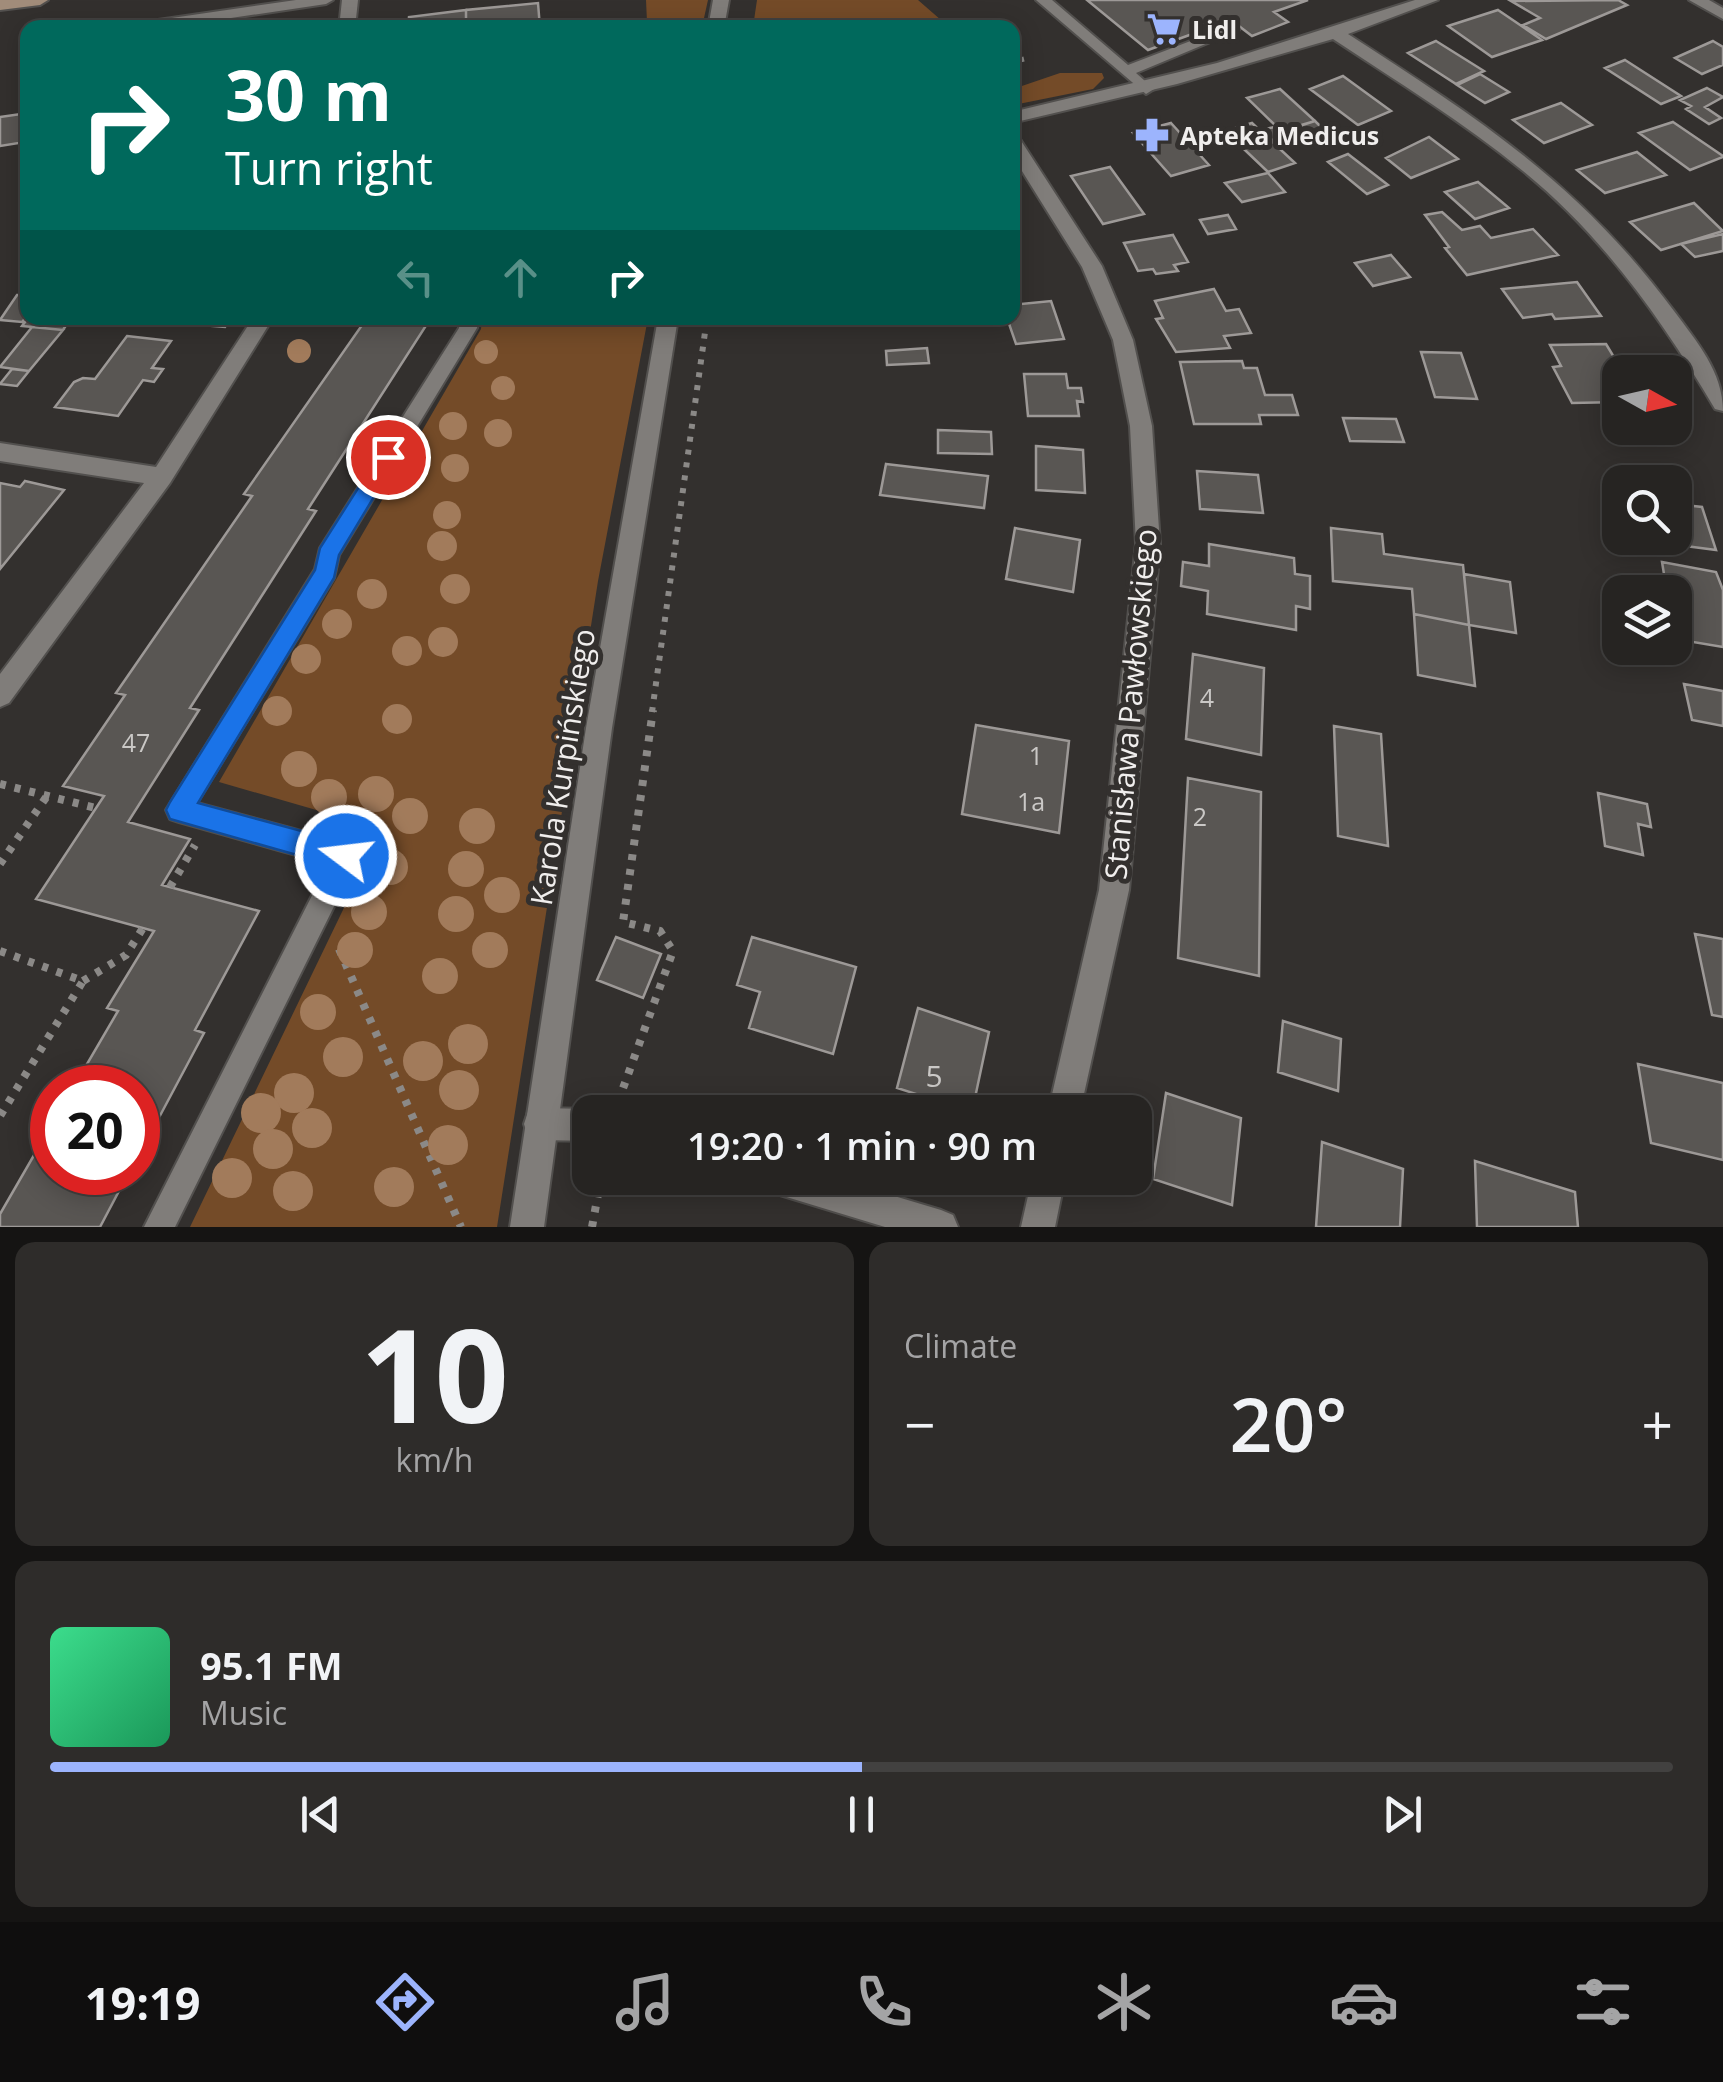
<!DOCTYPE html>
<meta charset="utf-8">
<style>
body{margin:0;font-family:"Open Sans",sans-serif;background:#2e2c2a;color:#f1f3f6;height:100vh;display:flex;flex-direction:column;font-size:38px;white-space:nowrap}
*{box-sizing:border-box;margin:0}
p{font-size:32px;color:#a4a4a5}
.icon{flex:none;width:55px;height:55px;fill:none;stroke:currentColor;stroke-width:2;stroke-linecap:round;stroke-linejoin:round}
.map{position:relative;height:1227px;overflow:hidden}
.panel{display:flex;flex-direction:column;gap:15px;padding:15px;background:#151413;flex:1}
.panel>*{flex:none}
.guide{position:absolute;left:20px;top:20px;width:1000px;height:305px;border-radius:20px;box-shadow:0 5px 25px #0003,0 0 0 2px #424140;background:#00695c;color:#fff;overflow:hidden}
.needle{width:65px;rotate:98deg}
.tools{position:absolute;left:1602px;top:355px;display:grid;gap:20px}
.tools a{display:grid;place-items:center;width:90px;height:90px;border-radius:20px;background:#262422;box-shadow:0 5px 25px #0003,0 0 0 2px #424140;font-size:50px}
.speed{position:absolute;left:30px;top:1065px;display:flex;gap:20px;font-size:50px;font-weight:700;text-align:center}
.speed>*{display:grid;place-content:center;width:130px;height:130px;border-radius:50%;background:#262422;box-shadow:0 5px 25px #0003,0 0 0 2px #424140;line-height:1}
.speed .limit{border:15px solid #d22;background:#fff;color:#111}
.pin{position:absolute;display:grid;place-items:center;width:85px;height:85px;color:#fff;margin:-42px;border:5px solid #fff;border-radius:50%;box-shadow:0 2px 10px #0007}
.me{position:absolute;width:110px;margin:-55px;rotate:285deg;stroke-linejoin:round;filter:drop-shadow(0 0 8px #0008)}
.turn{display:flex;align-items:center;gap:35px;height:210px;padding:0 40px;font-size:45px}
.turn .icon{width:130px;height:130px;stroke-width:2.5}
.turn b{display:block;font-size:70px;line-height:85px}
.lanes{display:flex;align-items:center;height:95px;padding:0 40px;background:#0003;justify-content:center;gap:50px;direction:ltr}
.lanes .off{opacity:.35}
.big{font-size:75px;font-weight:600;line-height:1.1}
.panel .card{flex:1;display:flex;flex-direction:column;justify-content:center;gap:15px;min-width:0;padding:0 35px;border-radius:20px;background:#2e2c2a}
.panel .dial{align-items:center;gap:0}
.dial b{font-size:130px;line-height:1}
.song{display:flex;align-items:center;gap:30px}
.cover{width:120px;height:120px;border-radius:15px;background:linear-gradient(135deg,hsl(150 70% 55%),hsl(150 70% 35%))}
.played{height:10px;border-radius:5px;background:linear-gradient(90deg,#9cb4fd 50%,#424140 50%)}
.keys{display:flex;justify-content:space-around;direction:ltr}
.heat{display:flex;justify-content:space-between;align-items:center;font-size:55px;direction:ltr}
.panel .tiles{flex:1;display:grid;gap:15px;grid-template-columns:1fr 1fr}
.card:last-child{grid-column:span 2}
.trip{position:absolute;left:572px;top:1095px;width:580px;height:100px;border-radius:20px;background:#262422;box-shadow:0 5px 25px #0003,0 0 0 2px #424140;font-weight:600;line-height:100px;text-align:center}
.menu{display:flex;height:160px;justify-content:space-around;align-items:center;background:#0f0e0e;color:#a4a4a5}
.menu .icon{width:70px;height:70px}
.menu .on{color:#9cb4fd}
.menu b{font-size:45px;color:#f1f3f6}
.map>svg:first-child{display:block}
.green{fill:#744b28}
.building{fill:#595653;stroke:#9d9997;stroke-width:2.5}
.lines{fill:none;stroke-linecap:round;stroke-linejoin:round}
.service-casing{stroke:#52504e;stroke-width:4}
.minor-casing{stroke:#52504e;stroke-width:4}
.tertiary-casing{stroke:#52504e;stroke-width:4}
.secondary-casing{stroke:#52504e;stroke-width:4}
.path-far2{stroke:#8b8987;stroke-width:5;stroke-dasharray:4 5;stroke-linecap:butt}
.path-far1{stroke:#8b8987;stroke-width:6;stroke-dasharray:5 8;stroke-linecap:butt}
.path{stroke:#8b8987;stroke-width:8;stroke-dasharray:6 9;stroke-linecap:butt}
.service{fill:#807d7a;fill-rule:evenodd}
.minor{fill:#807d7a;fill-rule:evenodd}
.tertiary{fill:#807d7a;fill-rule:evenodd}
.secondary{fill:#a18c7a;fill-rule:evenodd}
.tree{fill:#a27b5b}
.route{fill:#1a73e8;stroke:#114b97;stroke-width:2.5}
.labels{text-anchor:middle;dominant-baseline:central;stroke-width:10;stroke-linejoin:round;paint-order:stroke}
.far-poi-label{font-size:25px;font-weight:bold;fill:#f0eeed;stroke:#33302e;text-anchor:start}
.number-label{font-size:25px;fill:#cac8c6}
.street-label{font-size:30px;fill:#f0eeed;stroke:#33302e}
.near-number-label{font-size:30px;fill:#cac8c6}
</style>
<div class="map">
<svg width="1723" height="1227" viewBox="0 0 1723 1227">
<rect width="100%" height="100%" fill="#33302e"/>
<path class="green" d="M646 0H708L702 27H632L633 24 647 22Z
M757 0H918L949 27H753Z
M1060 73H1102L1104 78 1093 89 1013 105V85L1016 88Z
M482 318H648L598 581 497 1227H190L382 829 219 782 481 329Z"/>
<path class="building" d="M1087 0H1308L1274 12 1288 22 1252 36 1231 20 1148 50Z
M1618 0 1627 5 1546 39 1523 25 1540 18 1511 1Z
M538 3 540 28H466V10Z
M466 10V28H408L409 17Z
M1498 10 1542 40 1492 57 1448 26Z
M1436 41 1484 71 1456 84 1408 53Z
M1713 41 1723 47V65L1702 74 1675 58Z
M1625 60 1681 96 1661 104 1605 68Z
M1480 74 1509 92 1485 103 1457 85Z
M1343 76 1391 111 1358 125 1310 89Z
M1707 88 1723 97 1705 107 1721 118 1709 124 1686 109 1691 106 1680 100Z
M1280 89 1315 121 1281 131 1247 98Z
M1561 103 1592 125 1544 143 1513 120Z
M28 113 19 143 0 146V117Z
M1315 121 1325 131 1278 145 1261 130 1274 127 1280 132Z
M1673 122 1723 156V157L1690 170 1639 133Z
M1171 123 1209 165 1171 176 1133 133Z
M1252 123 1295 163 1268 172 1225 131Z
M1429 137 1458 159 1411 178 1386 158Z
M1637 152 1666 175 1605 193 1577 170Z
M1348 154 1388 185 1367 194 1328 162Z
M1110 167 1144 214 1103 224 1071 176Z
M1268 173 1285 192 1242 202 1225 183Z
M1478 182 1509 208 1475 219 1445 192Z
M1694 203 1723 231 1661 250 1630 222Z
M1442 212 1462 230 1480 226 1491 238 1533 229 1558 255 1467 275 1445 248 1449 247 1425 215Z
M1228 215 1236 229 1208 234 1200 220Z
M1723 234V251L1695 257 1681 244Z
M1173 235 1188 262 1174 265 1178 271 1156 274 1153 269 1138 271 1124 243Z
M1391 255 1410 277 1373 286 1355 263Z
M1577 282 1601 316 1555 319 1552 314 1523 318 1502 289Z
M1214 289 1226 311 1239 309 1251 333 1224 336 1230 348 1176 352 1156 319 1163 318 1155 301Z
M17 295H28V315L22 322 0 320Z
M1051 301 1064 339 1016 344 1007 318H1012V305Z
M28 318H71L63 330 22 326Z
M192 318H231L225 327 188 324Z
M367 318 429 321 308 509 316 511 190 708 199 710 128 822 190 839 162 885 259 911 195 1030 204 1033 138 1157V1088H73L118 1011 107 1008 154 931 36 899 104 796 63 786 125 695 116 693 252 496 244 494Z
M32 327 63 330 29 371 0 367Z
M127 336 171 341 152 368 163 369 154 382 143 380 118 416 55 407 74 382 83 378 95 379Z
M1606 344 1623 372 1620 402 1572 403 1553 367 1561 366 1550 345Z
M927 348 929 363 887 365 886 351Z
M1421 352 1461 353 1477 399 1435 397Z
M1242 361 1244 368H1257L1265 395H1292L1298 415H1259L1261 424H1194L1180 362Z
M12 369 29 371 17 386 0 384Z
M1024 374H1066L1068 388H1081L1083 402 1077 401 1079 416H1028Z
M1343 418 1396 419 1404 442 1350 441Z
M938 430 991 432 992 454 938 453Z
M1036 446 1083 450 1085 493 1036 490Z
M886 464 988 476 984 508 880 495Z
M1197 471 1258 475 1263 513 1200 509Z
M25 481 64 490 0 569V483L20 487Z
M1675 504 1702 507 1716 550 1655 542 1654 538H1675Z
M1015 528 1080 540 1073 592 1006 579Z
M1331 528 1382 534 1384 554 1463 565 1469 625 1414 614 1412 589 1333 581Z
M1209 544 1294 558 1295 574 1310 576V609L1296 606V630L1207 614 1208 591 1181 586 1183 562 1209 566Z
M1662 562 1716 572 1723 590V647L1675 639V592H1657L1654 578 1665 580Z
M1464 574 1510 582 1516 633 1469 625Z
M1414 614 1469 625 1475 686 1418 675Z
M1193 654 1264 668 1261 755 1186 739Z
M1684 684 1723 691V726L1692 720Z
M976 725 1069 741 1059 833 962 814Z
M1334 726 1381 734 1388 846 1338 836Z
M1188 778 1261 792 1259 976 1178 958Z
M1598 793 1647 804 1651 827 1638 824 1643 855 1605 846Z
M1695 934 1723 939V1017L1712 1015Z
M616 937 661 954 643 998 597 980Z
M752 937 856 967 833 1054 749 1028 760 992 737 985Z
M918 1008 989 1032 972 1112 897 1088Z
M1283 1021 1341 1039 1338 1091 1278 1072Z
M1638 1064 1723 1083V1160L1651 1143Z
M1166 1093 1241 1118 1232 1205 1153 1179Z
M52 1124V1172H129L100 1227H0V1214Z
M1322 1142 1403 1169 1400 1227H1316Z
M1475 1161 1575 1192 1578 1227H1477Z"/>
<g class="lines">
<g class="service-casing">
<path id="service" d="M296 0H333L326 4 164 28 32 27 39 23 158 20Z
M1036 0H1052L1128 65 1227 27 1239 30 1136 73 1154 89 1146 94Z
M460 318H478L477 328 339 555 334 578 197 803 346 843 355 847 359 856 175 1227H144L328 864 179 822 170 819 166 810 315 569 320 548 459 328Z"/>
</g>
<g class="minor-casing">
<path id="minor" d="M342 0H358L355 28H339Z
M1415 0H1438L1348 34C1479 119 1579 183 1674 311 1697 342 1723 372 1723 411L1715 409C1663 321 1603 236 1523 171 1463 122 1398 82 1333 39L1177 84 1012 123V112L1217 63Z
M1689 0H1709L1723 8V19Z
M1012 135 1018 136 1102 266 1133 340 1152 426 1160 544 1129 890 1080 1112H1048L1099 890 1136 544 1130 426 1113 340 1082 267 1012 155Z
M253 318H273L170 483 9 703 0 707V674L144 483 0 461V443L156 467Z
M540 1108 590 1109 599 1112H590V1141L540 1140 528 1136 524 1124 528 1112Z
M763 1178H834L941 1210 953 1215 958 1227H885L780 1195 768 1190Z
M1032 1178H1065L1055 1227H1021Z"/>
</g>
<g class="tertiary-casing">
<path id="tertiary" d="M713 0H729L724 28H708Z
M658 318H678L612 728 544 1227H510L586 728Z"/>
</g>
<g class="secondary-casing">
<path id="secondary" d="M0 0H48L40 5 0 10Z"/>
</g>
<path class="path-far2" d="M1012 62 1024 59"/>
<path class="path-far1" d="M652 712 707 318"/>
<path class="path" d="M0 784 96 808
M0 864 47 796
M170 887 195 845
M339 949 461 1227
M0 951 83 981 0 1116
M83 981 126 955 143 928
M618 1102 673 951 660 931 623 922 653 710
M592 1227 601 1178"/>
<use href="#service" class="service"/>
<use href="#minor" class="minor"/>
<use href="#tertiary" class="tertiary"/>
<use href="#secondary" class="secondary"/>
</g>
<g class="tree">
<circle cx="299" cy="351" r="12"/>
<circle cx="486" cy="352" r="12"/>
<circle cx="503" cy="388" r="12"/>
<circle cx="453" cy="426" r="14"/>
<circle cx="498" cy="433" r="14"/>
<circle cx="455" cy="468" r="14"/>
<circle cx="447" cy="515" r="14"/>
<circle cx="442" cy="546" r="15"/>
<circle cx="455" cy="589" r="15"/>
<circle cx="372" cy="594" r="15"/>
<circle cx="337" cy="624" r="15"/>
<circle cx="443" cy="642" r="15"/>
<circle cx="407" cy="651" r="15"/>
<circle cx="306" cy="659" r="15"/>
<circle cx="277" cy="711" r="15"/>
<circle cx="397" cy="719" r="15"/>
<circle cx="299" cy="769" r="18"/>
<circle cx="376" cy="794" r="18"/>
<circle cx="329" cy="797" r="18"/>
<circle cx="410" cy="816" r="18"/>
<circle cx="477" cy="826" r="18"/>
<circle cx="390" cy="867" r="18"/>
<circle cx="466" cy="869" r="18"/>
<circle cx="502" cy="895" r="18"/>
<circle cx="369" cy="912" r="18"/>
<circle cx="456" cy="914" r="18"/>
<circle cx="355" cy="950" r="18"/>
<circle cx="490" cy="950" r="18"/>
<circle cx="440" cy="976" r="18"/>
<circle cx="318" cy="1012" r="18"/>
<circle cx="468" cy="1044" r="20"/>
<circle cx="343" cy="1057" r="20"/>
<circle cx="423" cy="1061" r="20"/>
<circle cx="459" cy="1090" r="20"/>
<circle cx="294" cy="1093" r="20"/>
<circle cx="261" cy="1113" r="20"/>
<circle cx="312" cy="1128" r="20"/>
<circle cx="448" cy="1145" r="20"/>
<circle cx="273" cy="1149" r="20"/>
<circle cx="232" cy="1178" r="20"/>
<circle cx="394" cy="1187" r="20"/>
<circle cx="293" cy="1191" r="20"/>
</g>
<path class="route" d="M388 449 398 457 339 555 334 578 198 803 346 843 355 847 359 856 355 865 346 869 170 819 166 810 170 802 315 570 320 548 381 452Z"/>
<defs>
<g id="supermarket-bare" transform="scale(2.7)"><path d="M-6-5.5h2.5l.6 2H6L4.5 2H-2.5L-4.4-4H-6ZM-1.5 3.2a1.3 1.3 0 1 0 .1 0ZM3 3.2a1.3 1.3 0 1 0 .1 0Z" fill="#9cb4fd" stroke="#33302e" stroke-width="2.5" paint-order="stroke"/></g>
<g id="pharmacy-bare" transform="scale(2.7)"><path d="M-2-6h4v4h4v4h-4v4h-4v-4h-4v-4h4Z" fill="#9cb4fd" stroke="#33302e" stroke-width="2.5" paint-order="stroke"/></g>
</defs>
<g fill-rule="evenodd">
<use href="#supermarket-bare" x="1164" y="29"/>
<use href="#pharmacy-bare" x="1152" y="135"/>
</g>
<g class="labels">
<g class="far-poi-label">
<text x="1192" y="29">Lidl</text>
<text x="1180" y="135">Apteka Medicus</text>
</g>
<g class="number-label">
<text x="1207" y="697">4</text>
<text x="136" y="742">47</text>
<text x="1036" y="755">1</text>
<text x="1031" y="801">1a</text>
<text x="1200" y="816">2</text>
</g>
<g class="street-label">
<text transform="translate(1130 704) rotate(-85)">Stanisława Pawłowskiego</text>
<text transform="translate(562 767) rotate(-81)">Karola Kurpińskiego</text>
</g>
<g class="near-number-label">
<text x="934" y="1075">5</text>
</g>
</g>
</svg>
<div class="tools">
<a><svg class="needle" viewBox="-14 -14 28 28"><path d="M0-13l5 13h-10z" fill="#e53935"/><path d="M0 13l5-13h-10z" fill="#a4a4a5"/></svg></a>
<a><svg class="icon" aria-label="search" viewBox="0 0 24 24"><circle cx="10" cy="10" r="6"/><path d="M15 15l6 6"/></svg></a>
<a><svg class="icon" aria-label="layers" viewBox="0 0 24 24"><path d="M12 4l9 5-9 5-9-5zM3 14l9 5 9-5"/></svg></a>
</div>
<div class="speed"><div class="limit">20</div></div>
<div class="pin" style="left:388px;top:457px;background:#d93025"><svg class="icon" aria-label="arrive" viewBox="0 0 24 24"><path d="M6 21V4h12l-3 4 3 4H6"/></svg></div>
<svg class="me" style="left:346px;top:856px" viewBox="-20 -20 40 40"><circle r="17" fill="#1a73e8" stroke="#fff" stroke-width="3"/><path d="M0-11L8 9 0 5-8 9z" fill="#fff"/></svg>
<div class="trip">19:20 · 1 min · 90 m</div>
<div class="guide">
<div class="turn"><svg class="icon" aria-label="right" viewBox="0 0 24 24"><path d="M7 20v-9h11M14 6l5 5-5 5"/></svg><div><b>30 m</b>Turn right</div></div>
<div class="lanes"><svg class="icon off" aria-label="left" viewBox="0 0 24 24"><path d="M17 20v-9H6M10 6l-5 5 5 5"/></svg><svg class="icon off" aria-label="ahead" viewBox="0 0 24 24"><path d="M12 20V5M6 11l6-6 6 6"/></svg><svg class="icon" aria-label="right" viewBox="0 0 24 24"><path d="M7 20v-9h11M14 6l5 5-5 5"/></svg></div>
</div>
</div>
<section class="panel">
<div class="tiles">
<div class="card dial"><b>10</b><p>km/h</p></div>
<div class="card"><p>Climate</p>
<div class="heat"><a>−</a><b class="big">20°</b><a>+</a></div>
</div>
<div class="card">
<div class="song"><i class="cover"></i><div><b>95.1 FM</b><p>Music</p></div></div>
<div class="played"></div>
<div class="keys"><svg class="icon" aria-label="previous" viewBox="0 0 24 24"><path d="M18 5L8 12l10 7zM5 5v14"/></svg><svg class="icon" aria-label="pause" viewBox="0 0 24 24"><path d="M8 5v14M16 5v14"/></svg><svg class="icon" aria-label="next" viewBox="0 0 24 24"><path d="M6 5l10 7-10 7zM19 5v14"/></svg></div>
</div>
</div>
</section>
<nav class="menu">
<b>19:19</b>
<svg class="icon on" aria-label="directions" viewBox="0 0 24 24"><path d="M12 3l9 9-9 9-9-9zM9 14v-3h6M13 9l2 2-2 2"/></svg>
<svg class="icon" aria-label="music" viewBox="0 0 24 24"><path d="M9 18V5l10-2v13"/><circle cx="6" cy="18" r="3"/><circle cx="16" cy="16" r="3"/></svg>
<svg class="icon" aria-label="phone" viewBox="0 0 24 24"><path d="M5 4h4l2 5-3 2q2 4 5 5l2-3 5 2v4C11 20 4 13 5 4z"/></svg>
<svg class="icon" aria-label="climate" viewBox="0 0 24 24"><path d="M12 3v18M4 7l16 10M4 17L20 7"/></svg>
<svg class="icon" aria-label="car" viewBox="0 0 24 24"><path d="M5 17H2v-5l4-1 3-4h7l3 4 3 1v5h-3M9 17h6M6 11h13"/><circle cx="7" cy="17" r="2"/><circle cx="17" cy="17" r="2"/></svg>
<svg class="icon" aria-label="filters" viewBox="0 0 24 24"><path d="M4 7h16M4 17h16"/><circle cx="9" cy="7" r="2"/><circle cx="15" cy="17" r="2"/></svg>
</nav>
